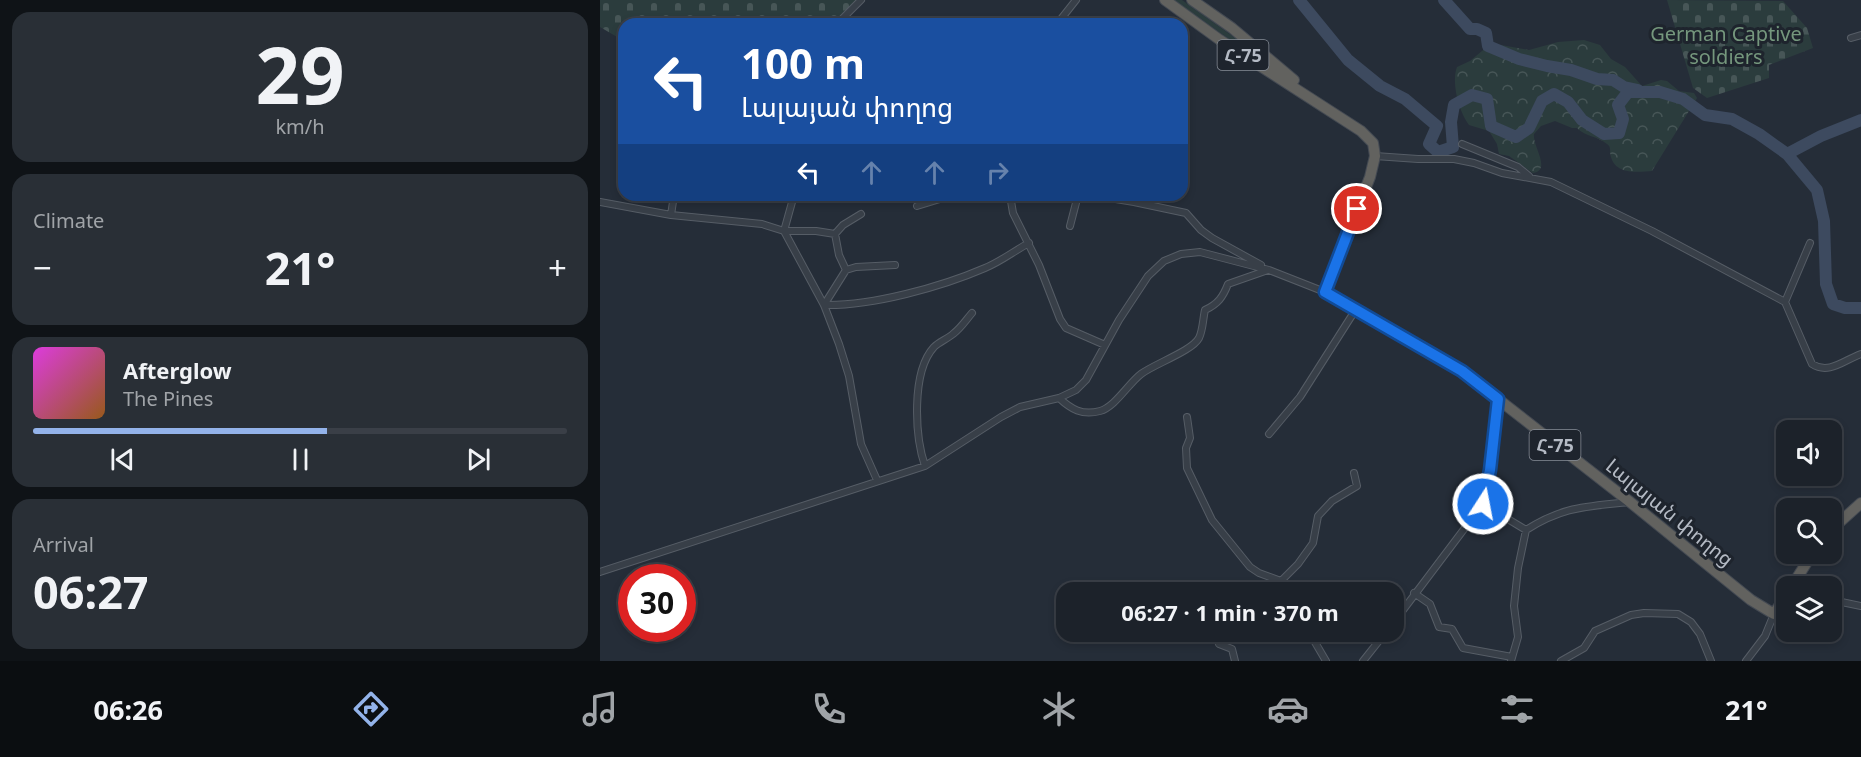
<!DOCTYPE html>
<meta charset="utf-8">
<style>
body{margin:0;font-family:"Noto Sans","Noto Sans Armenian",sans-serif;background:#292f36;color:#f1f3f6;height:100vh;display:flex;flex-direction:column;font-size:22px;white-space:nowrap}
*{box-sizing:border-box;margin:0}
p{font-size:20px;color:#a0a4a8}
.icon{flex:none;width:33px;height:33px;fill:none;stroke:currentColor;stroke-width:2;stroke-linecap:round;stroke-linejoin:round}
.map{position:relative;flex:1;overflow:hidden}
.sheet{display:flex;flex-direction:column;gap:12px;padding:12px;background:#0f1317;width:600px}
.sheet>*{flex:none}
.hud{position:absolute;left:18px;top:18px;width:570px;height:183px;border-radius:18px;box-shadow:0 3px 9px #0003,0 0 0 2px #3a3f47;background:#1a4fa0;color:#fff;overflow:hidden}
.tools{position:absolute;left:1176px;top:420px;display:grid;gap:12px}
.tools a{display:grid;place-items:center;width:66px;height:66px;border-radius:12px;background:#1c222a;box-shadow:0 3px 9px #0003,0 0 0 2px #3a3f47;font-size:30px}
.speed{position:absolute;left:18px;top:564px;display:flex;gap:12px;font-size:30px;font-weight:700;text-align:center}
.speed>*{display:grid;place-content:center;width:78px;height:78px;border-radius:50%;background:#1c222a;box-shadow:0 3px 9px #0003,0 0 0 2px #3a3f47;line-height:1}
.speed .limit{border:9px solid #d22;background:#fff;color:#111}
.pin{position:absolute;display:grid;place-items:center;width:51px;height:51px;color:#fff;margin:-26px;border:3px solid #fff;border-radius:50%;box-shadow:0 2px 6px #0007}
.me{position:absolute;width:66px;margin:-33px;rotate:11deg;stroke-linejoin:round;filter:drop-shadow(0 0 4px #0008)}
.turn{display:flex;align-items:center;gap:21px;height:126px;padding:0 24px;font-size:27px}
.turn .icon{width:78px;height:78px;stroke-width:2.5}
.turn b{display:block;font-size:42px;line-height:51px}
.lanes{display:flex;align-items:center;height:57px;padding:0 24px;background:#0003;justify-content:center;gap:30px;direction:ltr}
.lanes .off{opacity:.35}
.big{font-size:45px;font-weight:700;line-height:1.1}
.sheet .widget{flex:1;display:flex;flex-direction:column;justify-content:center;gap:9px;min-width:0;padding:0 21px;border-radius:18px;background:#292f36}
.sheet .dial{align-items:center;gap:0}
.dial b{font-size:78px;line-height:1}
.song{display:flex;align-items:center;gap:18px}
.cover{width:72px;height:72px;border-radius:9px;background:linear-gradient(135deg,hsl(300 70% 55%),hsl(30 70% 35%))}
.played{height:6px;border-radius:3px;background:linear-gradient(90deg,#93b3ea 55%,#3a3f47 55%)}
.keys{display:flex;justify-content:space-around;direction:ltr}
.heat{display:flex;justify-content:space-between;align-items:center;font-size:33px;direction:ltr}
.trip{position:absolute;left:456px;top:582px;width:348px;height:60px;border-radius:18px;background:#1c222a;box-shadow:0 3px 9px #0003,0 0 0 2px #3a3f47;font-weight:700;line-height:60px;text-align:center}
.menu{display:flex;height:96px;justify-content:space-around;align-items:center;background:#0b0e11;color:#a0a4a8}
.menu .icon{width:42px;height:42px}
.menu .current{color:#93b3ea}
.menu b{font-size:27px;color:#f1f3f6}
main{display:flex;flex:1;min-height:0}
.map>svg:first-child{display:block}
.green{fill:#2b3c3d}
.forest{fill:url(#forest-crowns)}
.cemetery{fill:url(#cemetery-stones)}
.lines{fill:none;stroke-linecap:round;stroke-linejoin:round}
.river{stroke:#3d4a5f;stroke-width:12}
.minor-casing{stroke:#565d66;stroke-width:8}
.trunk-casing{stroke:#444a53;stroke-width:12}
.minor{stroke:#383f48;stroke-width:6}
.trunk{stroke:#62625f;stroke-width:10}
.route-casing{stroke:#114b97;stroke-width:15}
.route{stroke:#1a73e8;stroke-width:10}
.labels{text-anchor:middle;dominant-baseline:central;stroke-width:6;stroke-linejoin:round;paint-order:stroke}
.shield{fill:#1e242d;stroke:#878d97;stroke-width:1.5}
.shield-label{font-size:18px;font-weight:bold;fill:#b4bac4}
.park-label{font-size:20px;fill:#75977d;stroke:#1e242d}
.street-label{font-size:20px;fill:#b4bac4;stroke:#1e242d}
</style>
<main>
<section class="sheet">
<div class="widget dial"><b>29</b><p>km/h</p></div>
<div class="widget"><p>Climate</p>
<div class="heat"><a>−</a><b class="big">21°</b><a>+</a></div>
</div>
<div class="widget">
<div class="song"><i class="cover"></i><div><b>Afterglow</b><p>The Pines</p></div></div>
<div class="played"></div>
<div class="keys"><svg class="icon" aria-label="previous" viewBox="0 0 24 24"><path d="M18 5L8 12l10 7zM5 5v14"/></svg><svg class="icon" aria-label="pause" viewBox="0 0 24 24"><path d="M8 5v14M16 5v14"/></svg><svg class="icon" aria-label="next" viewBox="0 0 24 24"><path d="M6 5l10 7-10 7zM19 5v14"/></svg></div>
</div>
<div class="widget"><p>Arrival</p><b class="big">06:27</b></div>
</section>
<div class="map">
<svg width="1261" height="661" viewBox="0 0 1261 661">
<defs>
<pattern id="forest-crowns" width="20" height="18" patternUnits="userSpaceOnUse" patternTransform="scale(1.5)"><rect width="20" height="18" fill="#2b3c3d"/><path d="M2 6a3 3 0 1 1 6 0M12 15a3 3 0 1 1 6 0" fill="none" stroke="#475657"/></pattern>
<pattern id="cemetery-stones" width="16" height="16" patternUnits="userSpaceOnUse" patternTransform="scale(1.5)"><rect width="16" height="16" fill="#2b3c3d"/><path d="M2 7V4a2 2 0 0 1 4 0v3zM10 15v-3a2 2 0 0 1 4 0v3z" fill="#475657"/></pattern>
</defs>
<rect width="100%" height="100%" fill="#252d38"/>
<path class="green" d="M574 0H582L652 50 650 54Z"/>
<path class="forest" d="M984 40 1000 45 1011 59 1025 67 1042 86 1061 80 1067 81 1079 91 1094 93 1097 98 1052 171C1038 172 1016 175 1011 157 1009 152 1012 147 1007 144 998 136 986 137 977 128H972L955 121 941 126 934 134C932 146 952 170 933 173L909 156 899 154 897 144 889 131 869 125C859 112 851 83 857 67L870 61 888 46 901 45 929 50 958 42Z"/>
<path class="cemetery" d="M0 0H258L246 14 233 24H24V41L0 27Z
M1067 0 1183 1 1207 28 1213 48 1169 65V78L1107 98 1093 88Z"/>
<g class="lines">
<path class="river" d="M699 0 748 60 780 86 805 99 837 126 829 144 838 152 853 147 851 122 854 105 872 95 887 99 891 126 916 137 929 128 942 101 954 94 968 102 982 120 1004 134 1019 133 1023 119 1018 105 1028 92H1060L1083 99 1105 115 1132 119 1159 134 1187 154 1217 190 1224 221 1226 284 1233 304 1245 308H1261
M844 0 870 29H877L886 33 888 46 919 59 947 66 971 70 997 79 1013 80 1024 87 1038 90
M1187 154 1221 136 1261 120"/>
<g class="minor-casing">
<path id="minor" d="M237 24 261 0
M457 24 476 0
M1251 38 1261 35
M862 144 918 167 929 176
M775 156 818 159H854L874 163 902 173 951 182 1052 231 1185 302 1212 364C1229 375 1244 360 1261 354
M194 195 184 231H216L235 234
M410 195 413 213 439 265 460 319 466 328 505 345
M467 195 477 199 491 195 534 202 586 213 601 230 612 238 661 265
M0 202 71 215 162 224 184 231 224 305 239 344 249 376 261 444 277 480
M317 206 353 195
M71 215 74 195
M470 226 477 199
M246 270 256 267 295 265
M1185 302 1210 243
M224 305C272 306 341 287 385 268 400 262 414 251 429 243
M224 305 246 270 239 255 235 234 243 225 261 214
M459 398C471 409 482 416 500 411 515 407 528 384 541 374 554 364 592 351 599 338 603 330 603 318 605 310 618 304 623 297 628 284L668 270
M587 417 590 438 586 448 587 468 612 520 650 567 659 573 681 581
M669 434 700 397 756 309
M325 466C315 437 311 372 334 347 339 342 347 339 353 334 361 328 366 320 372 313
M883 504 926 530
M0 572 325 466 401 417 420 407 459 398 476 390 486 380 519 320 548 276 564 261 581 254 600 252 669 270 725 292
M680 592 681 581 698 564 713 543 718 516 732 501 757 486 754 473
M814 593 830 604 839 627 852 629 863 648 912 657
M1232 600 1261 606
M794 622 883 504 890 469 898 400
M614 632 619 644 632 649 635 661
M709 632 726 661
M763 661 786 632
M911 661 918 637 914 606 918 568 926 530C964 506 986 507 1029 502
M961 661 984 648 995 631 1031 615 1044 613 1078 614 1091 622 1100 634 1111 661
M1146 661 1165 636 1174 614"/>
</g>
<g class="trunk-casing">
<path id="trunk" d="M565 0 620 40 761 131 773 143 775 156 770 177 725 292 862 371 1030 502 1151 600 1174 614 1186 595
M592 0 632 28 694 80
M1232 529 1261 503
M1192 586 1212 554"/>
</g>
<use href="#minor" class="minor"/>
<use href="#trunk" class="trunk"/>
</g>
<g class="lines">
<g class="route-casing">
<path id="route" d="M757 209 725 292 862 371 898 399 890 470 883 504"/>
</g>
<use href="#route" class="route"/>
</g>
<g class="labels">
<g class="shield">
<rect x="617.5" y="40" width="51" height="30" rx="4.5"/>
<rect x="929.5" y="430" width="51" height="30" rx="4.5"/>
</g>
<g class="shield-label">
<text x="643" y="55">Հ-75</text>
<text x="955" y="445">Հ-75</text>
</g>
<g class="park-label">
<text x="1126" y="33">German Captive<tspan x="1126" dy="23">soldiers</tspan></text>
</g>
<g class="street-label">
<text transform="translate(1070 512) rotate(39)">Լալայան փողոց</text>
</g>
</g>
</svg>
<div class="tools">
<a><svg class="icon" aria-label="sound" viewBox="0 0 24 24"><path d="M4 9h4l5-4v14l-5-4H4zM17 9q2 3 0 6"/></svg></a>
<a><svg class="icon" aria-label="search" viewBox="0 0 24 24"><circle cx="10" cy="10" r="6"/><path d="M15 15l6 6"/></svg></a>
<a><svg class="icon" aria-label="layers" viewBox="0 0 24 24"><path d="M12 4l9 5-9 5-9-5zM3 14l9 5 9-5"/></svg></a>
</div>
<div class="speed"><div class="limit">30</div></div>
<div class="pin" style="left:757px;top:209px;background:#d93025"><svg class="icon" aria-label="arrive" viewBox="0 0 24 24"><path d="M6 21V4h12l-3 4 3 4H6"/></svg></div>
<svg class="me" style="left:883px;top:504px" viewBox="-20 -20 40 40"><circle r="17" fill="#1a73e8" stroke="#fff" stroke-width="3"/><path d="M0-11L8 9 0 5-8 9z" fill="#fff"/></svg>
<div class="trip">06:27 · 1 min · 370 m</div>
<div class="hud">
<div class="turn"><svg class="icon" aria-label="left" viewBox="0 0 24 24"><path d="M17 20v-9H6M10 6l-5 5 5 5"/></svg><div><b>100 m</b>Լալայան փողոց</div></div>
<div class="lanes"><svg class="icon" aria-label="left" viewBox="0 0 24 24"><path d="M17 20v-9H6M10 6l-5 5 5 5"/></svg><svg class="icon off" aria-label="ahead" viewBox="0 0 24 24"><path d="M12 20V5M6 11l6-6 6 6"/></svg><svg class="icon off" aria-label="ahead" viewBox="0 0 24 24"><path d="M12 20V5M6 11l6-6 6 6"/></svg><svg class="icon off" aria-label="right" viewBox="0 0 24 24"><path d="M7 20v-9h11M14 6l5 5-5 5"/></svg></div>
</div>
</div>
</main>
<nav class="menu">
<b>06:26</b>
<svg class="icon current" aria-label="directions" viewBox="0 0 24 24"><path d="M12 3l9 9-9 9-9-9zM9 14v-3h6M13 9l2 2-2 2"/></svg>
<svg class="icon" aria-label="music" viewBox="0 0 24 24"><path d="M9 18V5l10-2v13"/><circle cx="6" cy="18" r="3"/><circle cx="16" cy="16" r="3"/></svg>
<svg class="icon" aria-label="phone" viewBox="0 0 24 24"><path d="M5 4h4l2 5-3 2q2 4 5 5l2-3 5 2v4C11 20 4 13 5 4z"/></svg>
<svg class="icon" aria-label="climate" viewBox="0 0 24 24"><path d="M12 3v18M4 7l16 10M4 17L20 7"/></svg>
<svg class="icon" aria-label="car" viewBox="0 0 24 24"><path d="M5 17H2v-5l4-1 3-4h7l3 4 3 1v5h-3M9 17h6M6 11h13"/><circle cx="7" cy="17" r="2"/><circle cx="17" cy="17" r="2"/></svg>
<svg class="icon" aria-label="filters" viewBox="0 0 24 24"><path d="M4 7h16M4 17h16"/><circle cx="9" cy="7" r="2"/><circle cx="15" cy="17" r="2"/></svg>
<b>21°</b>
</nav>
